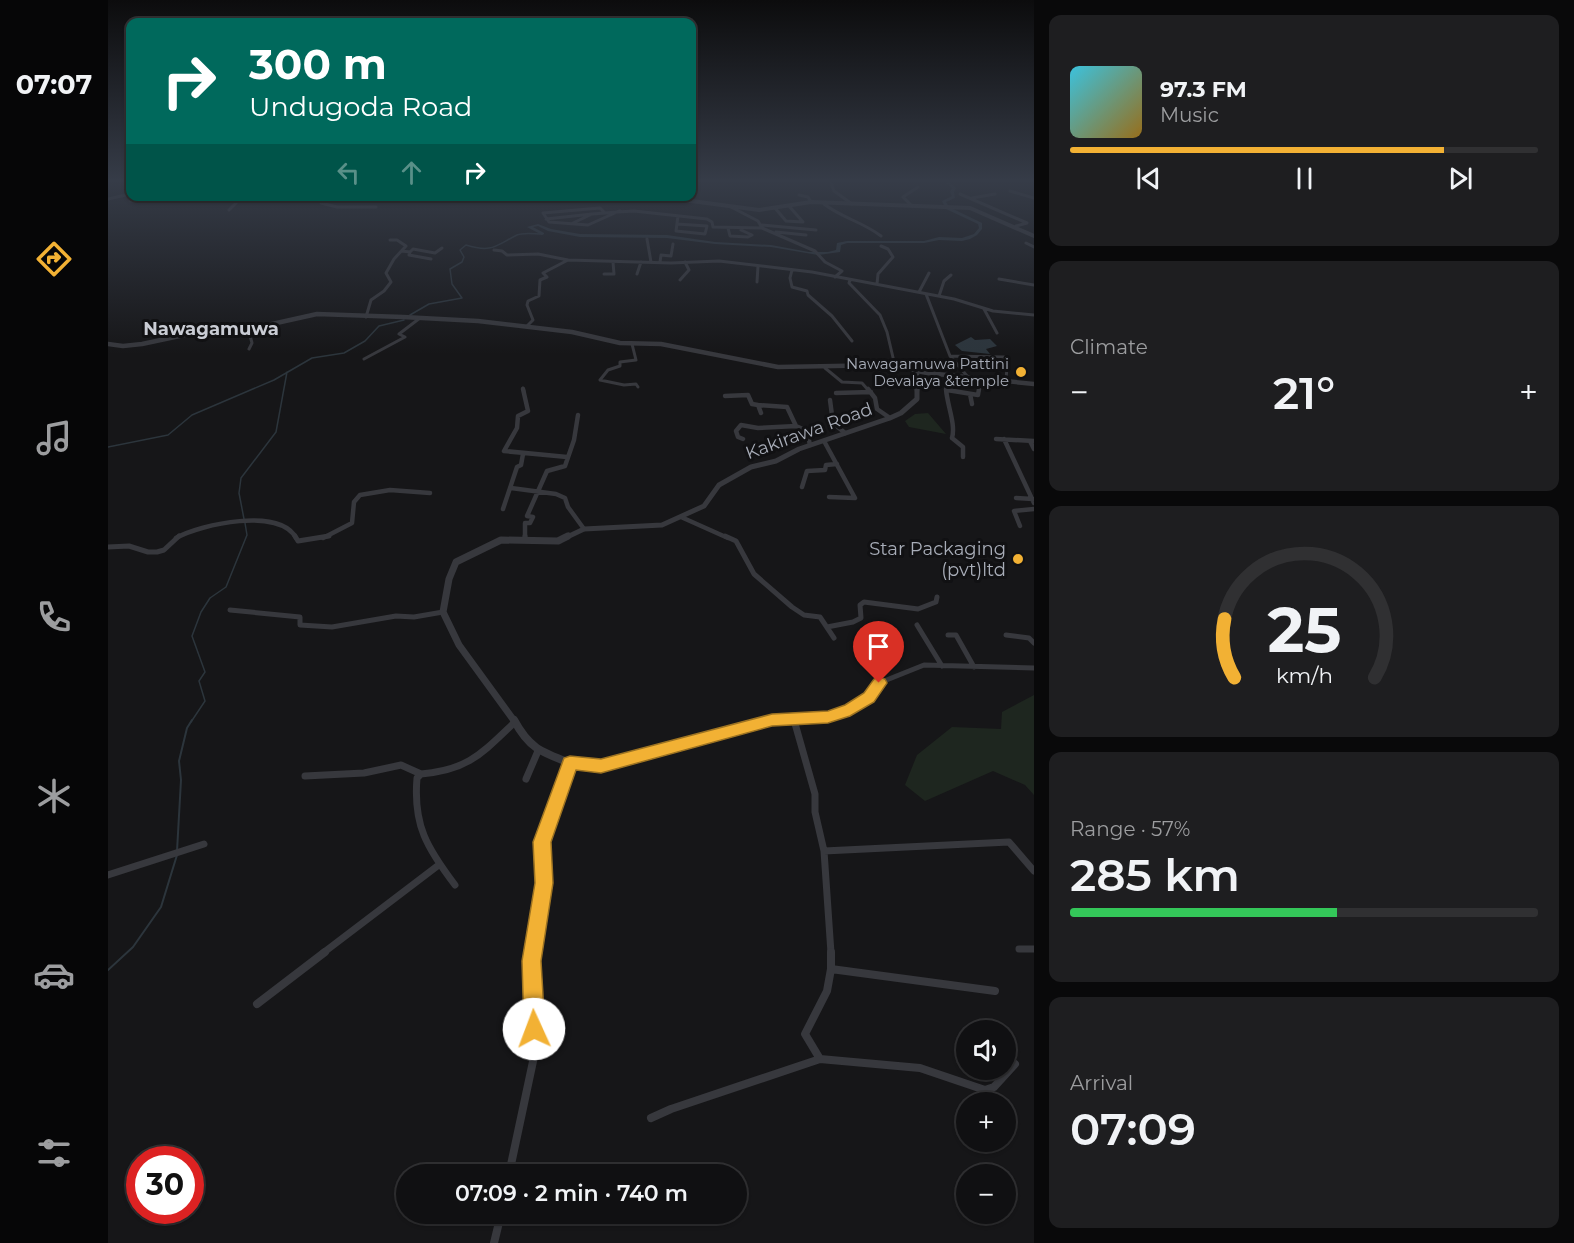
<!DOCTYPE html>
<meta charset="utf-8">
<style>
body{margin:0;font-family:Montserrat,sans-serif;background:#1e1e20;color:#f1f3f6;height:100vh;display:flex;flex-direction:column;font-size:22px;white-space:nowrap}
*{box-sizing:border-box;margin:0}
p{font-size:20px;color:#9c9d9f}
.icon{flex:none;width:33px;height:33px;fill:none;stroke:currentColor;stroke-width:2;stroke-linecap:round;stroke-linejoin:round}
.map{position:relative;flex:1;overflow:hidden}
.drawer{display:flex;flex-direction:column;gap:15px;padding:15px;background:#09090a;width:540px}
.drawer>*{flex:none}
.top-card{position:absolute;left:18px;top:18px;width:570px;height:183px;border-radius:12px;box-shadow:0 2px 4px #0004,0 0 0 2px #303032;background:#00695c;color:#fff;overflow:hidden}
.tools{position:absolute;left:848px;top:1020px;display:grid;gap:12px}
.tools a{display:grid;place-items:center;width:60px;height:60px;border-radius:50%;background:#101012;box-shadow:0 2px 4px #0004,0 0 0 2px #303032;font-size:30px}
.speed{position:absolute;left:18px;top:1146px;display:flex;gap:12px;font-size:30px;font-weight:700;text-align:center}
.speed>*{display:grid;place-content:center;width:78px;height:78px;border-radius:50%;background:#101012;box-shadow:0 2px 4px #0004,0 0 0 2px #303032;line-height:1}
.speed .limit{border:9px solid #d22;background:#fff;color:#111}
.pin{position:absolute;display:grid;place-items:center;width:51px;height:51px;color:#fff;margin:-62px -26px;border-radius:50% 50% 50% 0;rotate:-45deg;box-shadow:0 0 6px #0007}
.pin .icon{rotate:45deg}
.me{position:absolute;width:66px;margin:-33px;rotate:358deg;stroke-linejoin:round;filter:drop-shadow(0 0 4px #0008)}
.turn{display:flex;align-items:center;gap:21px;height:126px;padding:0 24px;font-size:27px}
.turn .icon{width:78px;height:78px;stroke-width:2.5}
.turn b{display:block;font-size:42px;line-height:51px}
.lanes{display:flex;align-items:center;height:57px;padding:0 24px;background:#0003;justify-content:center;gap:30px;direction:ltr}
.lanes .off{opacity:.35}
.big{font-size:45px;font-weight:600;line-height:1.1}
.drawer .card{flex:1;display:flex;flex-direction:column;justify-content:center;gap:9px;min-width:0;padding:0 21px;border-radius:12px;background:#1e1e20}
.drawer .dial{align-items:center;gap:0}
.dial svg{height:156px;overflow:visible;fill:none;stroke:#303032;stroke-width:7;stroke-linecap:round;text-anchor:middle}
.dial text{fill:#f1f3f6;stroke:none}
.song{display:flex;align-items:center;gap:18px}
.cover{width:72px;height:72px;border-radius:9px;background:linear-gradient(135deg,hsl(190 70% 55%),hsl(40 70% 35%))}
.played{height:6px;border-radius:3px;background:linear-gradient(90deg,#f2b134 80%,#303032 80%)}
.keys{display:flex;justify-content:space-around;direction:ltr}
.heat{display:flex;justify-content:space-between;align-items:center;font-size:33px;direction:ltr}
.charge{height:9px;border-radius:4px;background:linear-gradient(90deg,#34c759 57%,#303032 0)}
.trip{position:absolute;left:288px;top:1164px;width:351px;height:60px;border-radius:30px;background:#101012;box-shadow:0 2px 4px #0004,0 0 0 2px #303032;font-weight:600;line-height:60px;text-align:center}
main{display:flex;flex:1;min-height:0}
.menu{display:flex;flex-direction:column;width:108px;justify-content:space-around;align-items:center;background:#060607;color:#9c9d9f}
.menu .icon{width:42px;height:42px}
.menu .active{color:#f2b134}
.menu b{font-size:27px;color:#f1f3f6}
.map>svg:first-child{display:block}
.green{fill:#1e261f}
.water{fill:#2c353c}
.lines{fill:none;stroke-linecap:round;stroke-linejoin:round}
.stream-far1{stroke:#2c353c;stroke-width:1.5}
.stream{stroke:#2c353c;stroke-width:2}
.river{fill:#2c353c;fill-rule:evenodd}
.minor-far4{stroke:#37383d;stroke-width:3}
.minor-far3{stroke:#37383d;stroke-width:4.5}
.minor-far2{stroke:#37383d;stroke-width:5}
.minor-far1{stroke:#37383d;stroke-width:7}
.minor{stroke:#37383d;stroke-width:8}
.tertiary-far4{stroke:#37383d;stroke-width:4}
.tertiary-far3{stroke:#37383d;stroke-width:4.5}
.tertiary-far2{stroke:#37383d;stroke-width:5}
.tertiary-far1{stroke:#37383d;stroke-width:7}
.tertiary{stroke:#37383d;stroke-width:8}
.primary{fill:#53555c;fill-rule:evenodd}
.route{fill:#f2b134;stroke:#9d7322;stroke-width:1.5}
.poi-dot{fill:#f2b134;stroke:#111113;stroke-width:2}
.labels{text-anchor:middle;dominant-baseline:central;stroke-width:6;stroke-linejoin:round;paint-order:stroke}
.far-poi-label{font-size:15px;fill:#a8adb8;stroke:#111113;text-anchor:end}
.far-quarter-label{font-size:18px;font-weight:bold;fill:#c9ccd4;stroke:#111113}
.street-label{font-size:18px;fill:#a8adb8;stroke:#111113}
.poi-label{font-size:18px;fill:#a8adb8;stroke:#111113;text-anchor:end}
</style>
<main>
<nav class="menu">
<b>07:07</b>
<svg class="icon active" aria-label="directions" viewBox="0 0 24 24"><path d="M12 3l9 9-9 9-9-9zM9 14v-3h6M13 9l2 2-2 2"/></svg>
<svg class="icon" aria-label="music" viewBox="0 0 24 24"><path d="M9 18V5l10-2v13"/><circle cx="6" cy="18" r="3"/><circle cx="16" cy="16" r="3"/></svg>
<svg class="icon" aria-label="phone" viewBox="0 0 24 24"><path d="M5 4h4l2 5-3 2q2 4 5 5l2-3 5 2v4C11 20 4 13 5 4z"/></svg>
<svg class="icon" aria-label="climate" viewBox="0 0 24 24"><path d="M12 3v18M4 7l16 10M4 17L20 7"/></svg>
<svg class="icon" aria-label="car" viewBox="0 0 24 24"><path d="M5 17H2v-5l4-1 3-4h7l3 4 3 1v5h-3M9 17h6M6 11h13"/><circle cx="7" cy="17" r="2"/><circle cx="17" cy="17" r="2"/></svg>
<svg class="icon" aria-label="filters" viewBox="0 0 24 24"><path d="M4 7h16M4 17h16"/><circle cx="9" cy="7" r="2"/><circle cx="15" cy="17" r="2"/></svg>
</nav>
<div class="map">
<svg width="926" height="1243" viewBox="0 0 926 1243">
<rect width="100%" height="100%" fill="#161618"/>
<path class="green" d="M820 413 838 434 801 427 797 421 807 414Z
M926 695V795L917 785 885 771 817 801 797 785 809 755 844 727 893 729 894 712Z"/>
<path class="water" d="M863 337 867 340 882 339 889 346 878 349 882 354 854 351 847 345Z"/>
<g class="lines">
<path class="stream-far1" d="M302 315 321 304 354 298 344 284 342 269 354 262 356 257 352 250 358 245C384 253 387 246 409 235 416 232 427 234 434 234
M0 447 60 435 84 415 166 380 204 358 236 353 257 341 271 326 296 320
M136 519 131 493 133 478 168 432 179 372
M83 722 97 701 91 681 97 672 84 636 93 612 102 598 118 587 139 535 137 523"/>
<path class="stream" d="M69 851 73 780 71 761 79 728 84 720
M0 970 25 947 53 907 69 855"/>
<path class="river" d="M840 180H844L842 183 848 188 846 192 847 198 838 202 841 207 874 223V229L869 235 862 239 854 241 831 240 816 243H739L733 245 732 252 710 255 663 247 607 244 559 238 472 237 440 231 430 226 425 227 436 233V234L434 235 419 227 430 224 443 229 472 234 559 235 607 242 663 245 701 252H720L728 250 729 243 739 241H816L831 237 854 238 866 234 871 228 870 224 838 209 834 201 844 196 842 192 844 188 838 183Z"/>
<path class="minor-far4" d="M722 180 726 191 744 204
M902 191 926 198
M852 194 919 223 908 226
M691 195 700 197 703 202
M70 196 68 199 172 196
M210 196 213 203 229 207H268
M864 198 887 194
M0 199 22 194
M22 201 68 199
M719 203 716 204C734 218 755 222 773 236
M804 206 795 197 810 187
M623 207 650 221 654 228 707 251 717 262 734 271 727 277
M492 208 497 213 509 212 480 225 441 222 435 213Z
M667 208 678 221 695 222 681 206
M121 210 130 201 128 198
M509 212 512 211
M509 212 526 211 599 219 604 222 605 227 654 228
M438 219 484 214
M465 223 484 214 497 213
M569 224 599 226 597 234 568 231 570 216
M654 225 708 230
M620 228 622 236 640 237 644 235 633 230
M668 232 698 235
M539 239 543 262
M918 243 926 247
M386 250 394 251 399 255 430 254 460 260
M294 251 302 252 305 249 327 253 334 248
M302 252 301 255 323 259
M552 262 553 255 563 256 565 244
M684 270 682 278 684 287 699 291 700 295 724 316 744 341
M496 274H506L505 262
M529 274 533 262
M891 279 926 285
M572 280 581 270 577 262
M742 280 741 283 772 315 779 332 787 366
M649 282 650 266
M769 284 770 274 785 257 780 249 773 246
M811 292 821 273
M818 294 842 356 860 377
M831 296 836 281 843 275
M876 309 889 333
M258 317 263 300 276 291 283 282 278 273 286 259 298 246 289 240H282
M419 326 425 320 419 305 420 301 431 296 432 280 439 277 435 273 460 260 563 263 611 261 704 272 846 299 885 311 926 315
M140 328 144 343 141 349
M524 344 528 360 512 362V366L500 370 492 380 516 385 528 384 530 387
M842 356 896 357 899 367 898 380
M256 359 297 337 291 334 312 318
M717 368 734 382 754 383 761 391
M838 375 839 391
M868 377 871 391
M415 388 416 391
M839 390 845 391"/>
<path class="minor-far3" d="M415 389 420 411 410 416 409 428 396 451 459 457
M760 389 767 398 769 409 782 418
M838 389C839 405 848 424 844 438
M839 390 870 395 871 389
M728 393 763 392
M862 394 864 404
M617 396 640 395 644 404 650 405
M722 400 725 423 737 433
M653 413 650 405 679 407 688 426 699 431 702 445
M844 438 855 447V457
M635 439 630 437 628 431 633 425 650 428 688 426
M888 439 926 441
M896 439 926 503
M716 441 747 498 721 497
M922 441 926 449
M694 487 699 471 717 470 718 465 729 464
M403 488 448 494 457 498 460 507 476 529
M908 498 925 499
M395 509 409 467 413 465 415 454
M573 517 620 538
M912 526 906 511 926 509
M68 538C93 524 172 507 188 538
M215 538 244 523 246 502 252 495 282 490 322 493
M417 538V523H422L425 517 419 516 439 471 457 466 466 440 470 415"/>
<path class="minor-far2" d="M187 536 190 541 221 536
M417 536V540
M617 536 628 541 646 574 684 607 696 615 712 617 726 638
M0 547 21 546 40 552H49L56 550 71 536
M122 610 192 617V625L224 627 288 616 306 617 335 612
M809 625 834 666
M719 627 745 622 753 618 752 605 756 602 810 609 828 602 829 597
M840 635H848L866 667
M898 635 921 638 926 643
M657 722 720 717 742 710 761 697 771 683 816 665 926 668"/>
<path class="minor-far1" d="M686 720 707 794V812L716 851 723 953
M197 776 256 773 293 765 313 774
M418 779 430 751
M716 851 901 842 926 871
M0 875 96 844
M347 885C319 848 305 825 309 778L313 774C361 770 374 753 407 722
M911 949H926
M215 953 332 864
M425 953 436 883 434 842 462 763 493 766 662 720"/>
<path class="minor" d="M723 952V969L887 991
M723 969 719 991 697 1034 712 1059 812 1068 877 1090 886 1087 907 1064
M149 1004 217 952
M543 1118 563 1109 712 1059
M401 1174 427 1052 425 952
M386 1243 393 1214"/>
<path class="tertiary-far4" d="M546 196 651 210 703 202 862 208 926 236"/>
<path class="tertiary-far3" d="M0 344 15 346 34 344 100 330 155 326 209 314 295 317 370 321 464 332 512 343 553 344 670 367 782 365 819 373 926 384
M809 371V391"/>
<path class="tertiary-far2" d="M457 538 476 529 554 525 596 506 611 485 643 467 668 461 691 449 782 418 793 413 809 399V389"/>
<path class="tertiary-far1" d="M407 722 351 645 335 612 341 579 348 562 393 540 450 541 460 536"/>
<path class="tertiary" d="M406 720C421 748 433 752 462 763"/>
<path class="primary" d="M0 180H12L0 182Z"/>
</g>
<linearGradient id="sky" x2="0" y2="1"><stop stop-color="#0c0c0d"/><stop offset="0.51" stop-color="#363c48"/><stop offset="1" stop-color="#363c48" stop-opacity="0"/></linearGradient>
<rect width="926" height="354" fill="url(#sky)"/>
<path class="route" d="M771 677 777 679 779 683 766 702 742 716 720 723 664 726 493 773 468 770 443 842 445 883 433 961 437 1029 434 1037 426 1040 419 1037 416 1029 414 961 427 883 425 842 456 758 462 756 493 759 664 714 720 711 737 705 756 693 766 679Z"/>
<g class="poi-dot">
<circle cx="913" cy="372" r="6"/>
<circle cx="910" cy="559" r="6"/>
</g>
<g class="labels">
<g class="far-poi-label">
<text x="901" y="363">Nawagamuwa Pattini<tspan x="901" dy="17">Devalaya &amp;temple</tspan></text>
</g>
<g class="far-quarter-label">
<text x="103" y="329">Nawagamuwa</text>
</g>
<g class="street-label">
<text transform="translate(701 431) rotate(-20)">Kakirawa Road</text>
</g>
<g class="poi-label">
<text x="898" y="549">Star Packaging<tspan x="898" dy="21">(pvt)ltd</tspan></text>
</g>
</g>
</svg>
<div class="tools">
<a><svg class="icon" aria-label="sound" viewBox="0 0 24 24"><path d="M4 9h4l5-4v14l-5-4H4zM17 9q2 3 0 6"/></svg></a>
<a>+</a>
<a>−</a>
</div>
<div class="speed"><div class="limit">30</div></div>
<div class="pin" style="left:771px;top:683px;background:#d93025"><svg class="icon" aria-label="arrive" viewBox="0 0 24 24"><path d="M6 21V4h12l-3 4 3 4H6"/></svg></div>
<svg class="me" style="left:426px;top:1029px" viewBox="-20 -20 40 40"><circle r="19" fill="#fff"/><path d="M0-13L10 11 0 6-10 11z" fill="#f2b134"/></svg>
<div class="trip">07:09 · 2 min · 740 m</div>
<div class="top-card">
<div class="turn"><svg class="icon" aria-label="right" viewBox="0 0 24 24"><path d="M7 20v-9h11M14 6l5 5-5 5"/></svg><div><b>300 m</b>Undugoda Road</div></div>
<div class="lanes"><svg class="icon off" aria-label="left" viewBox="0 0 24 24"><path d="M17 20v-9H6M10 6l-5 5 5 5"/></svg><svg class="icon off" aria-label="ahead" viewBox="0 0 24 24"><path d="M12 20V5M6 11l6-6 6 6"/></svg><svg class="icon" aria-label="right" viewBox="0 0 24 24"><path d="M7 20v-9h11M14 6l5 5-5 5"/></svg></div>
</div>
</div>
<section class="drawer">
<div class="card">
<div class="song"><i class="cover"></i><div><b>97.3 FM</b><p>Music</p></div></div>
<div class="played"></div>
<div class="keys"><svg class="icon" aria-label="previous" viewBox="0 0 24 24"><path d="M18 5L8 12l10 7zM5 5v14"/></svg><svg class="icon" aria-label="pause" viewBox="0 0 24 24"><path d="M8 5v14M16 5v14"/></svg><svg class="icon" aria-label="next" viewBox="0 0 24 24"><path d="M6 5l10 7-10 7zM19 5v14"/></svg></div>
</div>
<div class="card"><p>Climate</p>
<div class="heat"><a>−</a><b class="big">21°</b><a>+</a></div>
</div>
<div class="card dial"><svg viewBox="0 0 100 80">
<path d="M14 69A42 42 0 1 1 86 69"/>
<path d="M14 69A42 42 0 0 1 9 39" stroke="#f2b134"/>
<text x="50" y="56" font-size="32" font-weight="700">25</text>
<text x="50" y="72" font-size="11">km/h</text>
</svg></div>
<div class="card"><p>Range · 57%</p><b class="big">285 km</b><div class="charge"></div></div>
<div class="card"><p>Arrival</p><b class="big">07:09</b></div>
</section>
</main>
